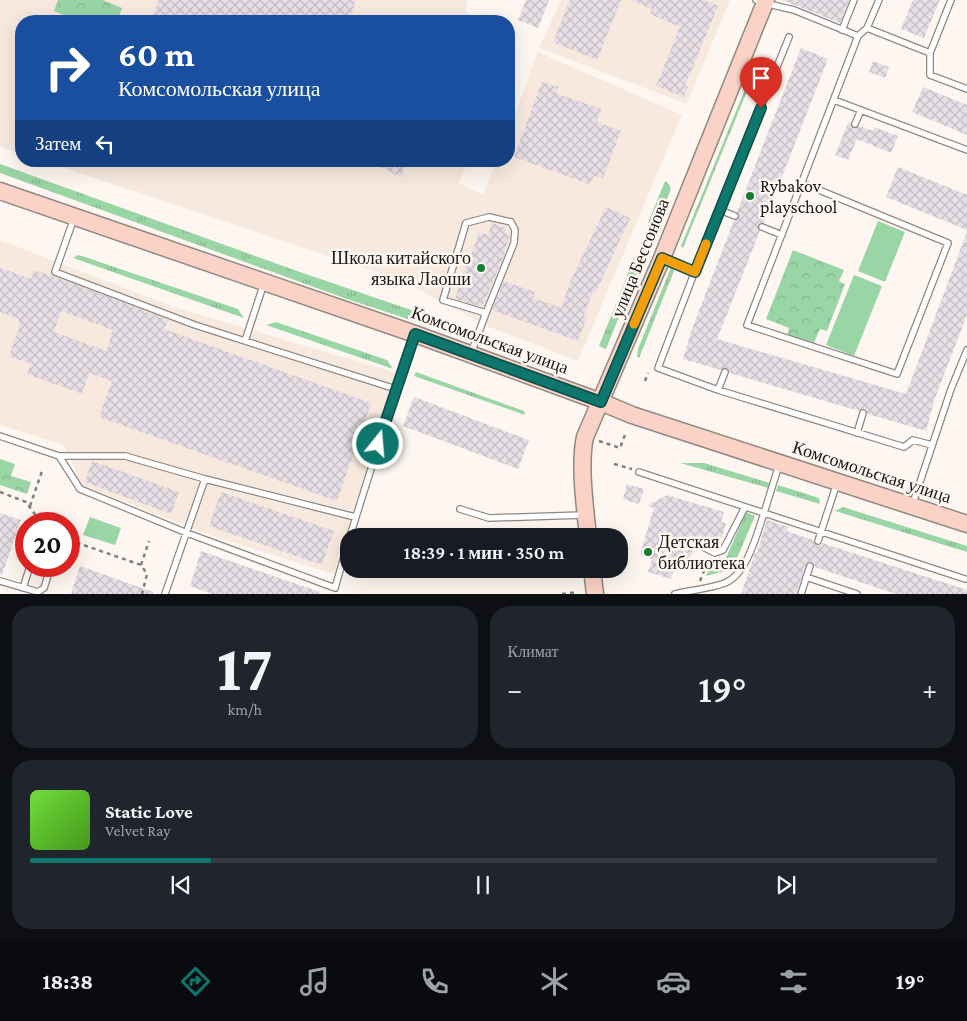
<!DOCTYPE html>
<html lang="ru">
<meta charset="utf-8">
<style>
body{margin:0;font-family:"Crimson Pro",serif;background:#20242c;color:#f1f3f6;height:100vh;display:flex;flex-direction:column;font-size:19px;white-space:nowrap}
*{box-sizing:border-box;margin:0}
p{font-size:16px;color:#9ea1a6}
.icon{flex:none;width:28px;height:28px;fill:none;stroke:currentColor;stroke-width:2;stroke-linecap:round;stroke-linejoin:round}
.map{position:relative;height:594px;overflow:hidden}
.panel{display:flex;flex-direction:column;gap:12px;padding:12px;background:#0d0f14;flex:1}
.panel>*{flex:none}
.banner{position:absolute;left:15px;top:15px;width:500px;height:152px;border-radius:20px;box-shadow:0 5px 20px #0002;background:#1a4fa0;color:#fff;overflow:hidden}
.speed{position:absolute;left:15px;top:512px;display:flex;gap:10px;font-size:25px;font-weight:700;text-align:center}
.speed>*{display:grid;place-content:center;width:65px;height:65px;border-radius:50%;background:#171b24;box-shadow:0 5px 20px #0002;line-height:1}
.speed .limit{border:8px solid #d22;background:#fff;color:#111}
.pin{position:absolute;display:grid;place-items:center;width:42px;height:42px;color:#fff;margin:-51px -21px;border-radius:50% 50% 50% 0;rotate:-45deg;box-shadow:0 0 5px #0007}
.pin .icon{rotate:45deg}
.me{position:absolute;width:55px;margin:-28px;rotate:17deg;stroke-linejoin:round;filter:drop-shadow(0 0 4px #0008)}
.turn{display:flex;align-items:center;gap:18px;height:105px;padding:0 20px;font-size:22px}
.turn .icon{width:65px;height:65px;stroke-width:2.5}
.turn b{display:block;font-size:35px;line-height:42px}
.then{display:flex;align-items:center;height:48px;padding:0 20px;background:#0003;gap:10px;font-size:19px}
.big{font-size:38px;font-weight:600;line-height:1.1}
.panel .card{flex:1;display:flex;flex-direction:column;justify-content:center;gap:8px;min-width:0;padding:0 18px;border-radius:20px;background:#20242c}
.panel .dial{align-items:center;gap:0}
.dial b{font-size:65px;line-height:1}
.song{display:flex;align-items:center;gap:15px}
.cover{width:60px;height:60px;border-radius:8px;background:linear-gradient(135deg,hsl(100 70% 55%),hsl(100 70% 35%))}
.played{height:5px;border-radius:2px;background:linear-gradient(90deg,#0f766e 20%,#363941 20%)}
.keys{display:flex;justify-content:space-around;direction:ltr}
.heat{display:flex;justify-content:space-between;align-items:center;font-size:28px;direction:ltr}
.panel .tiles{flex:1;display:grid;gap:12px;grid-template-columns:1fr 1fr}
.card:last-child{grid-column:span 2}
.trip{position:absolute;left:340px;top:528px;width:288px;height:50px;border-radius:20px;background:#171b24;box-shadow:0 5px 20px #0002;font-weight:600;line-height:50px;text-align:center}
.dock{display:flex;height:80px;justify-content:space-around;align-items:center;background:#090b0e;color:#9ea1a6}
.dock .icon{width:35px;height:35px}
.dock .active{color:#0f766e}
.dock b{font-size:22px;color:#f1f3f6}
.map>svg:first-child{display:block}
.built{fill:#f7e9de}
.grass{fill:url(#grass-tufts)}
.forest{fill:url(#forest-crowns)}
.pitch{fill:#9ad5a5}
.building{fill:url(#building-cross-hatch);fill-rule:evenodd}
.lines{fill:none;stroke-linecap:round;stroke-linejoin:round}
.lane-casing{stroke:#8f8883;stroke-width:8}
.secondary-casing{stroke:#8f8883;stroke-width:19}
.path{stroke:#837f7b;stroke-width:2.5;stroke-dasharray:4 4;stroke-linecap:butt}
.lane{stroke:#fff;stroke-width:5.5}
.secondary{stroke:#fbd3c6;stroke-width:16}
.route-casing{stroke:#0a4d48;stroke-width:12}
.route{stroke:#0f766e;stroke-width:9}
.slow{stroke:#f59e0b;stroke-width:9}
.poi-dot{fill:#147f34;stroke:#fef7f1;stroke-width:2}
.labels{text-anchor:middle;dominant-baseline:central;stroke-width:5;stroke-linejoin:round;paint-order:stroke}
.poi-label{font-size:18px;fill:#1b1917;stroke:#fef7f1;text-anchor:start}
.street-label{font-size:18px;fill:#1b1917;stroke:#fef7f1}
</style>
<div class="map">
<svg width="967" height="594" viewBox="0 0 967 594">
<defs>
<pattern id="grass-tufts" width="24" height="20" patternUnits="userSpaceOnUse" patternTransform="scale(1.25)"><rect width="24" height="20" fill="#9ad5a5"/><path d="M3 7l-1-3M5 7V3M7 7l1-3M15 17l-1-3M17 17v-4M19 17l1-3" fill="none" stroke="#84b68d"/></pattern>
<pattern id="forest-crowns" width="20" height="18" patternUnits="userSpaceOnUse" patternTransform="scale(1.25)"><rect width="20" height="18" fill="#9ad5a5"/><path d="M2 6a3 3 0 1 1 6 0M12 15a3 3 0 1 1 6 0" fill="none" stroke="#84b68d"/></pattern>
<pattern id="building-cross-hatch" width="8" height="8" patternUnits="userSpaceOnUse" patternTransform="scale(1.25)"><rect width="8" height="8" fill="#e7dfe5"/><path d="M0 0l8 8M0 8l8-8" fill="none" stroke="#c6bfc4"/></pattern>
</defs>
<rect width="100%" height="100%" fill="#fef7f1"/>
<path class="built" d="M0 0H468L465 9 474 21H21V154L0 146Z
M561 0H730L687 104 539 48Z
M538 52 682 115 578 361 489 327 400 280 44 161H468L459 183 483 195 497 161H509V130Z
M0 240 174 307 397 373 333 574 204 533 82 485 64 445 0 425Z"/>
<path class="grass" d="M747 84H750L683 248 681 246Z
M0 164 297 271 467 329 465 333 459 336 344 298 0 173Z
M665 181 669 184 671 189 656 226 648 223Z
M78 255 82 256 238 309 244 318 73 258Z
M634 258 642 261 627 300 619 297Z
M672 265 676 266 639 358 637 357 638 349Z
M616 304 623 307 606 349 599 346Z
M276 322 387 360 393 369 266 325Z
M416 372 524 411 525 415 414 376Z
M680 463H704L770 483 768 488Z
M778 485 819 498 820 504 776 491Z
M843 507 967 546V552L835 511Z
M746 512 755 516 735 563 729 570 706 576 711 563 722 567Z"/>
<path class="forest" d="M58 0H103L122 8 117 21H79L54 11Z
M793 250 844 270 839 281 845 284 827 331 820 329 813 345 787 335 789 328 766 319Z
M0 459 15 464 11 476 31 482 27 494 0 485Z"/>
<path class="pitch" d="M878 221 905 232 885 282 858 271Z
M854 275 882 286 854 356 826 345Z
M90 517 121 528 115 545 83 535Z"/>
<path class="building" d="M159 0H356L349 21H151Z
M526 0H549L538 28 518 20Z
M570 0H621L597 60 553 42Z
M630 0H704L718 6 685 86 688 87 684 97 656 86 680 27 650 14 652 9Z
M782 0H849L840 23Z
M913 0H940L924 38 901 29Z
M801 48 828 59 764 223H760L758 226 760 231 717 339 906 394 967 232V315L934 401 926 431 868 414 865 409H861L859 411 730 373 729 369 726 368 721 370 683 359 691 332 734 220H737L739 217 737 212Z
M873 61 889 67 885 78 869 72Z
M542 82 559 87 556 93 601 109 597 122 621 131 603 178 594 176 589 184 514 157Z
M923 87 967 105V135L912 112Z
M849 121 854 128 859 126 873 131 874 127 898 136 891 153 857 139 848 160 835 155Z
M367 161H408L401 177Z
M898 167 967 195V230L886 197Z
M606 207 630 218 596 292 593 291 584 316 587 317 578 341 492 310 504 281 535 292 533 298 561 308 571 280Z
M492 223 506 228 505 233 510 235 501 263 482 307 455 299 468 258H470L479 232 488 235Z
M0 268 31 279 34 270 80 286 168 320 164 329 371 403 337 501 99 417 112 381 89 373 82 394 27 374 31 364 9 356 19 328V319L0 312ZM61 311 113 330 106 351 54 332Z
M414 397 529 440 518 469 403 426Z
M92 461 179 492 171 514 85 482Z
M627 484 644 489 639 504 623 499Z
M221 492 334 531 322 565 209 526Z
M667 495 724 512 721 522 726 523 722 538 716 537 714 546 696 540 689 563 677 559 671 579 648 572 652 559 640 555 654 508 647 506Z
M0 513 21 520 2 575H0Z
M767 520 788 527 787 531 813 540 816 545H819L822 543 967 590V594H896L815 567 814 563 810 561 806 564 796 594H741L755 553H757Z
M201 551 320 592 319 594H212L190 586Z
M80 566 153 592V594H71Z"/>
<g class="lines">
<g class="lane-casing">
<path id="lane" d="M756 0 764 3 794 10 858 36
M951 0 930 53V75L967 89
M867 28 879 0
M842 30 854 0
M789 37 695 271 658 368 718 390 904 447 913 440 932 445
M739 74 767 91
M834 100 967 150
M855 124 861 110
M802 183 948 243 897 374 747 325 858 36 867 28 930 53
M720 210 735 216
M74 218 55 272 195 325 245 341 264 283
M762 227 782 235
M664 259 695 271
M245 341 396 389 414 336
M471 353 486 313 443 300 466 223 489 217 511 222 515 230 514 243 486 313
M718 390 725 372
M857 433 863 413
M0 436 59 456H125L205 479 355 517
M59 456 80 489 187 533 335 588 349 539
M779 465 764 513 965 579
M639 472 764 513C757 534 747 574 725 583 709 589 691 590 675 594
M913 503 951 389 967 350
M460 509 489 518 583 515
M350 536 396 389
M818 541 837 483
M705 548 715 553 723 550 745 507
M806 577 857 594
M0 581 38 592 44 588 51 566
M23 588 30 566
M165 594 205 479
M801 594 810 566"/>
</g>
<g class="secondary-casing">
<path id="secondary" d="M0 191 415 334 601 402 632 415 967 524
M588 536C585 508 579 464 585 437L662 258 766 0
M592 569 595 594"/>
</g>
<path class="path" d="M645 381 648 373
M599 441 620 448 626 432
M614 464 632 469
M0 492 26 502 42 524
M30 506 42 471
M69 540 141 565 147 574 142 594
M141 565 149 541
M700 581 709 558
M562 594 578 592"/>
<use href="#lane" class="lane"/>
<use href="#secondary" class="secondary"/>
</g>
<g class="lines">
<g class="route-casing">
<path id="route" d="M378 444 415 334 601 402 662 258 695 272 761 108"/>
</g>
<use href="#route" class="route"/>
<path class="slow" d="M634 324 662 258 695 272 706 244"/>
</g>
<g class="poi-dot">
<circle cx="750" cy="196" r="5"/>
<circle cx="481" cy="268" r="5"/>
<circle cx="648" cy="552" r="5"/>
</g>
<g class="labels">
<g class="poi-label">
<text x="760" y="186">Rybakov<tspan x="760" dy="21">playschool</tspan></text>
<text x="471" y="258" text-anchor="end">Школа китайского<tspan x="471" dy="21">языка Лаоши</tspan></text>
<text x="658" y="542">Детская<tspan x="658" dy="21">библиотека</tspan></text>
</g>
<g class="street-label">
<text transform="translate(640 258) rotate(-68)">улица Бессонова</text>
<text transform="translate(490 340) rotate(20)">Комсомольская улица</text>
<text transform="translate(872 472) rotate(18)">Комсомольская улица</text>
</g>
</g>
</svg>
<div class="speed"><div class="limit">20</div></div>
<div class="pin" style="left:761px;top:108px;background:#d93025"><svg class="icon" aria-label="arrive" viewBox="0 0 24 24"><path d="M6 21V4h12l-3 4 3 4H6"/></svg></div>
<svg class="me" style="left:378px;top:444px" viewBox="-20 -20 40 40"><circle r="17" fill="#0f766e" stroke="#fff" stroke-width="3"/><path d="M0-11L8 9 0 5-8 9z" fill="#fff"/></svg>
<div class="trip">18:39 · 1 мин · 350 m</div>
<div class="banner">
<div class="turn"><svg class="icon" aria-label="right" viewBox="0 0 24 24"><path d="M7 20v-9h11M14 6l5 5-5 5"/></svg><div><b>60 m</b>Комсомольская улица</div></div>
<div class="then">Затем<svg class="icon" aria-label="left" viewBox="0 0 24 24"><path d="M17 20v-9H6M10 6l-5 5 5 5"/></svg></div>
</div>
</div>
<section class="panel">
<div class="tiles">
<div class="card dial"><b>17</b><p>km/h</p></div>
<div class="card"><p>Климат</p>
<div class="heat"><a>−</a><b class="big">19°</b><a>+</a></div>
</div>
<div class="card">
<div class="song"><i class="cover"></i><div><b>Static Love</b><p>Velvet Ray</p></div></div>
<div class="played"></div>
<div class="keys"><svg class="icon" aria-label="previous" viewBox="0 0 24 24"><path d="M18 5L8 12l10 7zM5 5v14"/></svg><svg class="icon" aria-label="pause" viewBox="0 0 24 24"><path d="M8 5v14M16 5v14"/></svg><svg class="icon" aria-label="next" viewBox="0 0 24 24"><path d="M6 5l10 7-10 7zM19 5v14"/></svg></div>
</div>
</div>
</section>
<nav class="dock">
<b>18:38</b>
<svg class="icon active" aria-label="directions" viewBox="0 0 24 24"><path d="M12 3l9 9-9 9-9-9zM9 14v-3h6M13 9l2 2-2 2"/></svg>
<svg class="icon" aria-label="music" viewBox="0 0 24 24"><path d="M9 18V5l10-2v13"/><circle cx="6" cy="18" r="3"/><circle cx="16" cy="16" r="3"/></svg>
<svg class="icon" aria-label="phone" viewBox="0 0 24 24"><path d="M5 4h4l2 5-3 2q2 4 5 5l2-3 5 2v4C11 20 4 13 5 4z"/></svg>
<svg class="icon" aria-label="climate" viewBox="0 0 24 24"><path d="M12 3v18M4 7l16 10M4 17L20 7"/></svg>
<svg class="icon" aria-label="car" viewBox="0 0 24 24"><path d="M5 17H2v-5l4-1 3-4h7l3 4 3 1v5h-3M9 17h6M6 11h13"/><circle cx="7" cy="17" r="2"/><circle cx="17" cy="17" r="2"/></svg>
<svg class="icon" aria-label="filters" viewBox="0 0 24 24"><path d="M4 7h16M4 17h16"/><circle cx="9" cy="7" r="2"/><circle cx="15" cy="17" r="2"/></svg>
<b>19°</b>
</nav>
